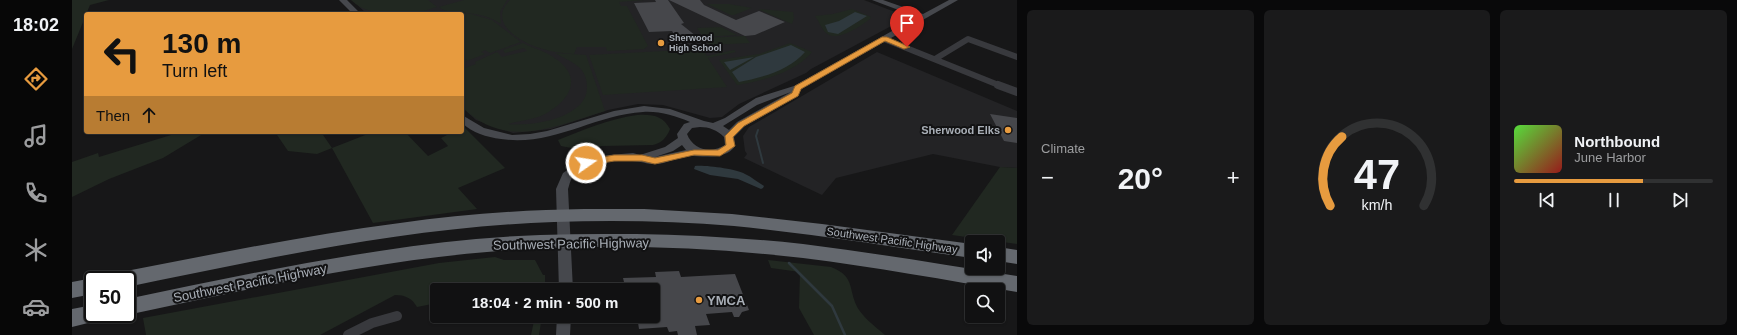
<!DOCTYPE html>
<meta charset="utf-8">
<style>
body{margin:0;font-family:Helvetica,sans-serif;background:#1a1a1b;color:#f1f3f6;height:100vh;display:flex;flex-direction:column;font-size:15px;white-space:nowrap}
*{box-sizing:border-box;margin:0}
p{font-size:13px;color:#9c9d9f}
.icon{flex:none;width:22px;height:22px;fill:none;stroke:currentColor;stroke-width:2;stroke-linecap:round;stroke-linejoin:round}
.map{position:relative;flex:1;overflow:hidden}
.sheet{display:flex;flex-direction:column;gap:10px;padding:10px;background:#09090a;width:720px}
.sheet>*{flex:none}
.guide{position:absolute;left:12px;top:12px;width:380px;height:122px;border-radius:4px;box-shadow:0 1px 3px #0004,0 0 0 1px #303132;background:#e79b3f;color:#111;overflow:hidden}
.controls{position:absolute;left:893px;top:235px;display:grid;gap:8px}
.controls a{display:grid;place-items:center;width:40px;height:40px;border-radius:4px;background:#111112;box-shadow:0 1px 3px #0004,0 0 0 1px #303132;font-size:20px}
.speed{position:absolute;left:12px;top:271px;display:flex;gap:8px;font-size:20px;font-weight:700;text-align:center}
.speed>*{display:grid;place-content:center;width:52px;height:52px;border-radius:50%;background:#111112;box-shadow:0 1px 3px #0004,0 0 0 1px #303132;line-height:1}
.speed .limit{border:2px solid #111;border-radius:6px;background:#fff;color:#111}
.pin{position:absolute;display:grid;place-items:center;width:34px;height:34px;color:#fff;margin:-41px -17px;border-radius:50% 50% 50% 0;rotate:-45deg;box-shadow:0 0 4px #0007}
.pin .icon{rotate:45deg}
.me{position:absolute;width:44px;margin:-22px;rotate:77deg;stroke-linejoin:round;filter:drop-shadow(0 0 3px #0008)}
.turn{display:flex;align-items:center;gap:14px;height:84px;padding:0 12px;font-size:18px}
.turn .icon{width:52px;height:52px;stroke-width:2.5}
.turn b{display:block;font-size:28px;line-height:34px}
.then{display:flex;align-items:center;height:38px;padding:0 12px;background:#0003;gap:8px;font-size:15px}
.big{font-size:30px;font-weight:700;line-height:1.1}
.sheet .tile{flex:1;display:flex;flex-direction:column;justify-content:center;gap:6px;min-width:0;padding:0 14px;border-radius:6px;background:#1a1a1b}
.sheet .dial{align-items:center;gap:0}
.dial svg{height:104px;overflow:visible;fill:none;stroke:#303132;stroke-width:7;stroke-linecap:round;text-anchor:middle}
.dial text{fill:#f1f3f6;stroke:none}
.song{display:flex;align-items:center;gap:12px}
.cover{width:48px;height:48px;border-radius:6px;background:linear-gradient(135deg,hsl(110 70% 55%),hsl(0 70% 35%))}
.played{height:4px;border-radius:2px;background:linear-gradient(90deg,#e79b3f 65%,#303132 65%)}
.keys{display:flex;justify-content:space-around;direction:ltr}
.heat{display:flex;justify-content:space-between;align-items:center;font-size:22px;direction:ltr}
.sheet .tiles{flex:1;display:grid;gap:10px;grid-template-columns:repeat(3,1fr)}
.trip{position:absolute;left:358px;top:283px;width:230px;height:40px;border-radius:4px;background:#111112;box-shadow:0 1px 3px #0004,0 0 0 1px #303132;font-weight:700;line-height:40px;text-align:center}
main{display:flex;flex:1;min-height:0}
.dock{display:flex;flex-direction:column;width:72px;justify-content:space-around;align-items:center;background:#070707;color:#9c9d9f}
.dock .icon{width:28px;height:28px}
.dock .selected{color:#e79b3f}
.dock b{font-size:18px;color:#f1f3f6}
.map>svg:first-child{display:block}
.built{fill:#232325}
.green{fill:#212821}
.water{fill:#2f393e}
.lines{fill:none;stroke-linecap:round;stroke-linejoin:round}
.stream-far1{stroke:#2f393e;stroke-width:2}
.stream{stroke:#2f393e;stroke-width:2.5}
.building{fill:#46474b}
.street-far2{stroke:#38393d;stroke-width:6}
.street-far1{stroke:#38393d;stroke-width:8}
.street{stroke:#38393d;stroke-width:10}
.secondary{fill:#46484d;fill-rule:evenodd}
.highway{fill:#64686e;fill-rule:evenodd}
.route{fill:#e79b3f;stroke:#966529}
.poi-dot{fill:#e79b3f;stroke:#121213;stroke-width:1.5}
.labels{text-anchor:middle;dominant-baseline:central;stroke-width:4;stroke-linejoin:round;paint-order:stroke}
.far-poi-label{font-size:9px;font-weight:bold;fill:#a9afb7;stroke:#121213;text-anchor:start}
.poi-label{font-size:11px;font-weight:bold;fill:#a9afb7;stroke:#121213;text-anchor:end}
.street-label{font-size:11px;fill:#a9afb7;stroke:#121213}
.near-street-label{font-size:13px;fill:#a9afb7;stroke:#121213}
.near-poi-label{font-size:13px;font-weight:bold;fill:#a9afb7;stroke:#121213;text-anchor:start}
</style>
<main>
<nav class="dock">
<b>18:02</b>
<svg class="icon selected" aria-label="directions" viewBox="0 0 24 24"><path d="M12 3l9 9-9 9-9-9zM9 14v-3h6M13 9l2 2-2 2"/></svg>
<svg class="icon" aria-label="music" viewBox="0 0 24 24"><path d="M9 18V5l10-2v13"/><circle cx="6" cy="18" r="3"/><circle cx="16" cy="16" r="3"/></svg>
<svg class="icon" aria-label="phone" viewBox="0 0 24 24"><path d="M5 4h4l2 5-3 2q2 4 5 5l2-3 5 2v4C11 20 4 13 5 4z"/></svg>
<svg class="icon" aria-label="climate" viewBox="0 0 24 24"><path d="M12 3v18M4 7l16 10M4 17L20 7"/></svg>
<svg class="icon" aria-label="car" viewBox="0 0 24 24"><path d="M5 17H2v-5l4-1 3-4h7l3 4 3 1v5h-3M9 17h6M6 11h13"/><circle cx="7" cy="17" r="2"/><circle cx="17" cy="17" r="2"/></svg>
</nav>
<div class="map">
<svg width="945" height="335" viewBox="0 0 945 335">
<rect width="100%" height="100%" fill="#171718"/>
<path class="built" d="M280 0H792L836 17 739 69 734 73 667 104 650 117 638 118 591 105 566 104 536 110 479 129 441 133 404 120 390 107V14H295Z
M805 52 945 111V168L928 167 861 154 764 178 750 195 672 158 675 154 673 151 671 136 677 127Z"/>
<path class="green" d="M0 0H37L18 5 0 49Z
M279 0H356L365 7C357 9 348 13 340 14 321 17 293 14 279 0Z
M392 0H435L428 12 429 24C419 17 407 14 395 13 385 12 376 14 367 7Z
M438 0H572L547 2 549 6H555L576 46 572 49 535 51 534 47H505L502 54C491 53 479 52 468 48 451 43 414 24 438 0Z
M635 4H657L680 8 662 15H659Z
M686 9 721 12 722 18 720 24Z
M780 9 799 17 798 19C789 26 763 44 753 32 749 28 747 21 743 16L761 14Z
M379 13 399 14 420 20 449 42 418 53 413 50 409 52 413 54 392 62 395 59 390 60V14H362Z
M649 27 665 35 631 37 625 28Z
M673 36 678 43 637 45 632 38Z
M451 43C462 49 474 51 484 59 514 80 494 104 469 116 458 120 446 121 436 124 459 127 516 118 515 87 515 80 513 74 509 69 502 62 492 58 483 53L514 55 533 111C482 126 435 151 390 107V69L404 64 403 62 425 52 430 57 455 51 452 48 433 53 431 50Z
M718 43 740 52C723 73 689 81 665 85L647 60 687 54Z
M630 49 635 56 662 50 664 52 636 58 655 87 531 95 517 55Z
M565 115C581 114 591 116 598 129 595 137 590 143 581 145L530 146 510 150 489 146 486 140C511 130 537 119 565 115Z
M392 127 433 168 386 188 405 209 301 223 260 148 245 154 216 151 203 132H249L260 148 301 132H333L356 156 376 146 369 138 381 132H390V128Z
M109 132H134L91 158 37 179 0 197V162L26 153 27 157Z
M928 167 945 168V244L880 235Z
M423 257 432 260H463L471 275H473V290H365V303L345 307C340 298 333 295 323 295L248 335H74L71 318 367 263Z
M696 260 759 267C785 277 775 291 787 310 794 320 804 327 813 335H742L727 308 728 272 699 268Z
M463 316H470L467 335H459Z"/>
<path class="water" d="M783 12 795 16 766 34 756 32 753 25 767 21Z
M719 45 733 52C718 70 689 78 667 82L660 72 684 57Z
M682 57 658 70 652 62Z
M623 166C634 165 664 169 673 174 680 177 685 182 692 186L691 188 689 189 666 179 638 175 622 169Z"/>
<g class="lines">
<path class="stream-far1" d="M686 130 684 136 691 163"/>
<path class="stream" d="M717 263 760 306 773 335"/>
</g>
<path class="building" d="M583 0H596L612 23 609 24 624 36 627 41 607 42 600 31 577 32 562 3 584 2Z
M597 0H628L632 5 664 20 687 11 713 22 683 35 673 36Z
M918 114 945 118V143L932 141Z
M607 271 609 277 663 274 677 310 670 312 667 317H662L660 312 634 314 638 325 623 326 625 335H606L605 331 597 332 595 327 567 329 565 316H581V290H554L551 278 584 277 583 272Z"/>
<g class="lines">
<path class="street-far2" d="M812 39 929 86
M863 59 896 39 945 57"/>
<path class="street-far1" d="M926 85 945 92"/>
<path class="street" d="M276 335 300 323 325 316"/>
<path class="secondary" d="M267 0H275L289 14H281Z
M800 0H811L851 14 877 0H886L729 89 726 96 673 126 662 137 663 146C654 160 632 156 617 156 606 157 596 163 585 164 577 165 569 161 560 161 543 160 512 163 500 178 498 181 497 186 496 189L501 290H487L484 189 491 173 510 160 526 156 561 153 568 155 593 147 606 138 605 134 612 124 618 122C603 116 588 111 571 112 522 115 479 147 429 139 414 137 401 133 390 123V115L412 128 440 135 458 134 475 131 542 111 572 106 598 109 632 121 641 123 653 118 684 98 722 86 845 17ZM719 92 665 122 657 130 651 126 685 105ZM628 127C637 127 645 130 652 137L653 145C639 154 621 150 615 134L620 128ZM610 145 614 150 583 157 601 151Z
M485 316H499L498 335H484Z"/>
<path class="highway" d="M512 209H572L660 214 750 224 900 244V258C821 247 742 234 662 226 603 221 542 220 482 222 338 227 196 258 55 287V280H40L42 275 49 272C142 254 235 235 328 223 389 214 451 210 512 209Z
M564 234C620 235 676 238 731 244 803 253 874 265 945 276V292C874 280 803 267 731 258 627 246 520 243 415 252 294 262 174 290 55 315L51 314H55V299C170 275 287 250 404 239 457 234 511 234 564 234Z
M926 247 945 250V264L926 261Z
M21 278 26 280H21V294L0 298V282Z
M21 305V314H31L28 320 0 327V309Z"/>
</g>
<path class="route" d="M810 37H815L838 47 832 49 813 41 729 89 726 96 672 126 661 137 663 146 648 156 622 155 583 164 570 161H542L514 166 509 163 514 160 542 155H570L583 158 622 150H646L654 145 653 136 666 123 720 93 723 86Z"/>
<g class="poi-dot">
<circle cx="589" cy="43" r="4"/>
<circle cx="936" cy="130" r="4"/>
<circle cx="627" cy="300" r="4"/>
</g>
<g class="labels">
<g class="far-poi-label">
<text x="597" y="38">Sherwood<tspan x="597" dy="10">High School</tspan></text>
</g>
<g class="poi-label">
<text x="928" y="130">Sherwood Elks</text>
</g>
<g class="street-label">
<text transform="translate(820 240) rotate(8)">Southwest Pacific Highway</text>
</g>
<g class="near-street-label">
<text transform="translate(499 244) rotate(-1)">Southwest Pacific Highway</text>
<text transform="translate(178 283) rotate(-11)">Southwest Pacific Highway</text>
</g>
<g class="near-poi-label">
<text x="635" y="300">YMCA</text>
</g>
</g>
</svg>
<div class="controls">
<a><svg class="icon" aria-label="sound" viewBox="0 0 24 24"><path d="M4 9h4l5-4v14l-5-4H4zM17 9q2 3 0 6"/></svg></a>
<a><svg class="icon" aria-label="search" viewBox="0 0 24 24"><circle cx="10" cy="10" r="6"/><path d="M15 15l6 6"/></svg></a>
</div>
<div class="speed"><div class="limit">50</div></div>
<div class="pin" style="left:835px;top:47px;background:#d93025"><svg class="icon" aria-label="arrive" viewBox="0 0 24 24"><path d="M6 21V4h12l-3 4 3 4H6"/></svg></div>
<svg class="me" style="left:514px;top:163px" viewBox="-20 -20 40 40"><circle r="17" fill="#e79b3f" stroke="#fff" stroke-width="3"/><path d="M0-11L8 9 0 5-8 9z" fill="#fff"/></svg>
<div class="trip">18:04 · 2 min · 500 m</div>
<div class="guide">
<div class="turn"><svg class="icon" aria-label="left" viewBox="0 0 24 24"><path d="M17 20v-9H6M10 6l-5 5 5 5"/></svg><div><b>130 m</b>Turn left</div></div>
<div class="then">Then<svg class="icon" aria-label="ahead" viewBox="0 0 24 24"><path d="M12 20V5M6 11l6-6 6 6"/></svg></div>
</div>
</div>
<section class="sheet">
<div class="tiles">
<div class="tile"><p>Climate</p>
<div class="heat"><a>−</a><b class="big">20°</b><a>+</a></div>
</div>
<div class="tile dial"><svg viewBox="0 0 100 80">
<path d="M14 69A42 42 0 1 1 86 69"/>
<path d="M14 69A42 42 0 0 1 23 16" stroke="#e79b3f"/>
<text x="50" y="56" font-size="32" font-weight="700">47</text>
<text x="50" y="72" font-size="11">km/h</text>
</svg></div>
<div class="tile">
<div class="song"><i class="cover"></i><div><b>Northbound</b><p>June Harbor</p></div></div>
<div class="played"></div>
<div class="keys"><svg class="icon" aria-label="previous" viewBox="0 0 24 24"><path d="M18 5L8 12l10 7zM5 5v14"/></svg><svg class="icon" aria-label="pause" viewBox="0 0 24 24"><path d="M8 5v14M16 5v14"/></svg><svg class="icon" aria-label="next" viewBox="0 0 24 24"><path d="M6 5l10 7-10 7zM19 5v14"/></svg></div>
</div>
</div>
</section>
</main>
